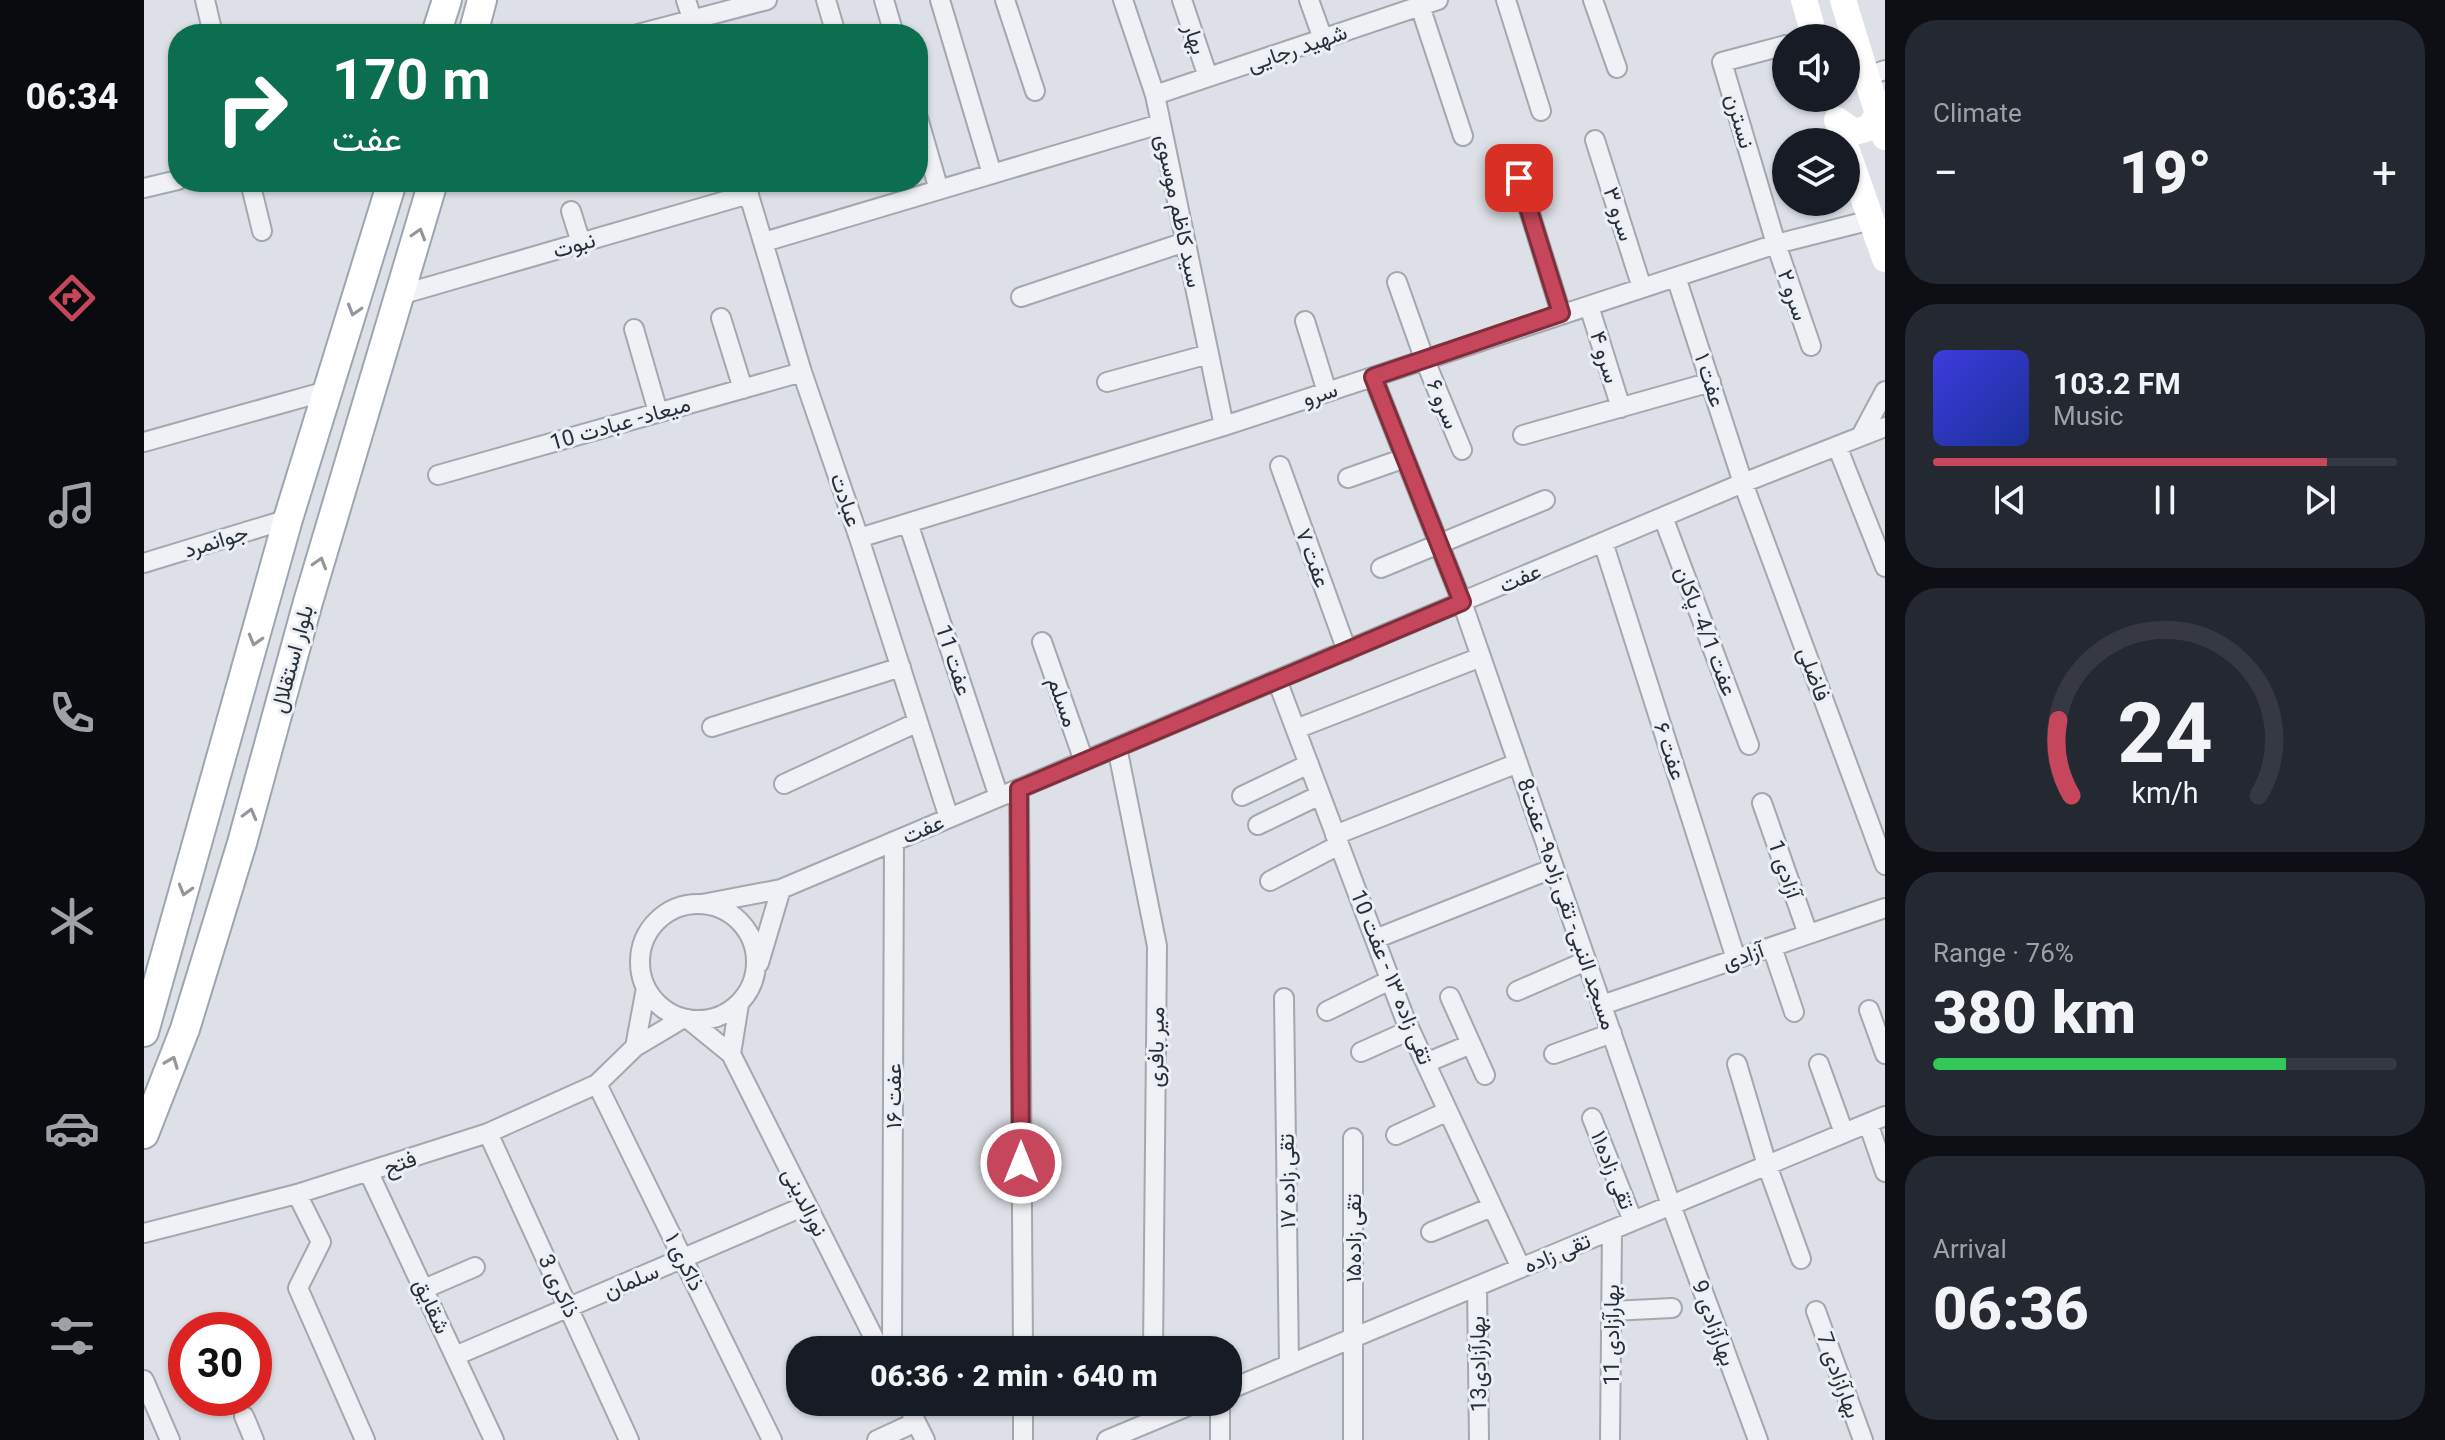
<!DOCTYPE html>
<meta charset="utf-8">
<style>
body{margin:0;font-family:Roboto,Vazirmatn,sans-serif;background:#242831;color:#f1f3f6;height:100vh;display:flex;flex-direction:column;font-size:30px;white-space:nowrap}
*{box-sizing:border-box;margin:0}
p{font-size:26px;color:#9ea1a6}
.icon{flex:none;width:44px;height:44px;fill:none;stroke:currentColor;stroke-width:2;stroke-linecap:round;stroke-linejoin:round}
.map{position:relative;flex:1;overflow:hidden}
.panel{display:flex;flex-direction:column;gap:20px;padding:20px;background:#0d0f14;width:560px}
.panel>*{flex:none}
.top-card{position:absolute;left:24px;top:24px;width:760px;height:168px;border-radius:32px;box-shadow:0 2px 6px #0004;background:#0b6e4f;color:#fff;overflow:hidden}
.tools{position:absolute;left:1628px;top:24px;display:grid;gap:16px}
.tools a{display:grid;place-items:center;width:88px;height:88px;border-radius:50%;background:#171b24;box-shadow:0 2px 6px #0004;font-size:40px}
.speed{position:absolute;left:24px;top:1312px;display:flex;gap:16px;font-size:40px;font-weight:700;text-align:center}
.speed>*{display:grid;place-content:center;width:104px;height:104px;border-radius:50%;background:#171b24;box-shadow:0 2px 6px #0004;line-height:1}
.speed .limit{border:12px solid #d22;background:#fff;color:#111}
.pin{position:absolute;display:grid;place-items:center;width:68px;height:68px;color:#fff;margin:-34px;border-radius:16px;box-shadow:0 4px 12px #0006}
.me{position:absolute;width:88px;margin:-44px;rotate:0deg;stroke-linejoin:round;filter:drop-shadow(0 0 6px #0008)}
.turn{display:flex;align-items:center;gap:28px;height:168px;padding:0 32px;font-size:36px}
.turn .icon{width:104px;height:104px;stroke-width:2.5}
.turn b{display:block;font-size:56px;line-height:68px}
.big{font-size:60px;font-weight:800;line-height:1.1}
.panel .card{flex:1;display:flex;flex-direction:column;justify-content:center;gap:12px;min-width:0;padding:0 28px;border-radius:32px;background:#242831}
.panel .dial{align-items:center;gap:0}
.dial svg{height:208px;overflow:visible;fill:none;stroke:#363941;stroke-width:7;stroke-linecap:round;text-anchor:middle}
.dial text{fill:#f1f3f6;stroke:none}
.song{display:flex;align-items:center;gap:24px}
.cover{width:96px;height:96px;border-radius:12px;background:linear-gradient(135deg,hsl(240 70% 55%),hsl(230 70% 35%))}
.played{height:8px;border-radius:4px;background:linear-gradient(90deg,#c6475b 85%,#363941 85%)}
.keys{display:flex;justify-content:space-around;direction:ltr}
.heat{display:flex;justify-content:space-between;align-items:center;font-size:44px;direction:ltr}
.charge{height:12px;border-radius:6px;background:linear-gradient(90deg,#34c759 76%,#363941 0)}
.trip{position:absolute;left:642px;top:1336px;width:456px;height:80px;border-radius:32px;background:#171b24;box-shadow:0 2px 6px #0004;font-weight:800;line-height:80px;text-align:center}
main{display:flex;flex:1;min-height:0}
.dock{display:flex;flex-direction:column;width:144px;justify-content:space-around;align-items:center;background:#090b0e;color:#9ea1a6}
.dock .icon{width:56px;height:56px}
.dock .selected{color:#c6475b}
.dock b{font-size:36px;color:#f1f3f6}
.map>svg:first-child{display:block}
.lines{fill:none;stroke-linecap:round;stroke-linejoin:round}
.street-casing{stroke:#a3a7af;stroke-width:22}
.primary-casing{stroke:#9da5b1;stroke-width:32}
.street{stroke:#eff1f4;stroke-width:18}
.secondary{stroke:#fff;stroke-width:26}
.primary{stroke:#fff;stroke-width:28}
.oneway{stroke:#93979d}
.route-casing{stroke:#812e3b;stroke-width:20}
.route{stroke:#c6475b;stroke-width:14}
.labels{text-anchor:middle;dominant-baseline:central;stroke-width:6;stroke-linejoin:round;paint-order:stroke}
.street-label{font-size:22px;fill:#272f3b;stroke:#eceff4}
</style>
<main>
<nav class="dock">
<b>06:34</b>
<svg class="icon selected" aria-label="directions" viewBox="0 0 24 24"><path d="M12 3l9 9-9 9-9-9zM9 14v-3h6M13 9l2 2-2 2"/></svg>
<svg class="icon" aria-label="music" viewBox="0 0 24 24"><path d="M9 18V5l10-2v13"/><circle cx="6" cy="18" r="3"/><circle cx="16" cy="16" r="3"/></svg>
<svg class="icon" aria-label="phone" viewBox="0 0 24 24"><path d="M5 4h4l2 5-3 2q2 4 5 5l2-3 5 2v4C11 20 4 13 5 4z"/></svg>
<svg class="icon" aria-label="climate" viewBox="0 0 24 24"><path d="M12 3v18M4 7l16 10M4 17L20 7"/></svg>
<svg class="icon" aria-label="car" viewBox="0 0 24 24"><path d="M5 17H2v-5l4-1 3-4h7l3 4 3 1v5h-3M9 17h6M6 11h13"/><circle cx="7" cy="17" r="2"/><circle cx="17" cy="17" r="2"/></svg>
<svg class="icon" aria-label="filters" viewBox="0 0 24 24"><path d="M4 7h16M4 17h16"/><circle cx="9" cy="7" r="2"/><circle cx="15" cy="17" r="2"/></svg>
</nav>
<div class="map">
<svg width="1741" height="1440" viewBox="0 0 1741 1440">
<rect width="100%" height="100%" fill="#dde0e6"/>
<g class="lines">
<g class="street-casing">
<path id="street" d="M61 0 69 34
M542 0 553 34
M682 0 692 34
M740 0 750 34
M796 0 848 174
M861 0 891 91
M979 0 1011 95 1080 426
M1038 0 1064 77
M1165 0 1179 39
M1362 0 1397 111
M1449 0 1473 68
M1276 6 1319 136
M494 34 623 0
M1642 45 1578 62 1632 244 1667 346
M1724 76 1741 70
M1011 95 1294 0
M774 118 795 190
M1451 140 1498 288
M1375 178 1417 313
M106 182 118 231
M601 182 658 372 715 538 805 818
M0 188 34 180
M427 211 437 243
M620 242 1016 124
M1532 277 1599 483 1741 865
M1253 282 1280 358 1318 450
M256 295 605 194
M877 297 1041 242
M1445 306 1477 408
M577 318 599 389
M1161 321 1183 392
M490 329 514 412
M1229 377 1318 602 1527 1205 1614 1440
M963 382 1065 354
M1379 435 1567 382
M1717 436 1741 391
M0 442 186 390
M1693 446 1741 567
M1136 466 1203 651
M294 475 658 372
M1204 478 1261 458
M1519 517 1605 745
M764 523 855 797
M715 538 1080 426 1632 244 1727 220
M1459 542 1592 959
M0 563 144 519
M1237 568 1401 500
M898 642 940 761
M1133 680 1261 1019 1377 1268
M568 727 757 667
M1152 729 1337 657
M973 747 1013 946 1009 1350
M640 784 774 722
M875 789 879 1350
M1098 796 1165 764
M1618 803 1664 934
M1114 825 1176 795
M1191 835 1374 763
M1126 881 1195 845
M496 962a58 58 0 1 1 116 0a58 58 0 1 1-116 0Z
M558 904 637 889 1599 483 1741 427
M1231 939 1410 868
M1628 947 1650 1012
M615 963 637 889
M1373 991 1442 961
M1306 997 1341 1075
M1140 998 1145 1364
M1458 1005 1741 908
M1725 1010 1741 1054
M1183 1011 1246 980
M544 1019 587 1054 736 1350
M491 1047 502 988
M1217 1052 1266 1030
M587 1054 595 1004
M1410 1054 1468 1033
M1282 1063 1327 1044
M1593 1064 1623 1165 1657 1259
M1675 1064 1700 1133
M453 1084 628 1440
M1448 1118 1489 1221
M1724 1123 1741 1172
M344 1133 485 1440
M1252 1135 1304 1111
M1209 1138V1440
M225 1173 350 1440
M153 1194 177 1242 154 1288 221 1440
M1287 1232 1348 1207
M0 1233 153 1194 344 1133 453 1084 491 1047 538 1019
M1333 1287 1335 1440
M280 1289 331 1267
M1468 1311 1528 1308
M1672 1311 1719 1440
M748 1350 750 841
M311 1356 663 1205
M0 1380 26 1440
M1084 1390 1741 1116
M762 1402 781 1440
M879 1402V1440
M1076 1402V1440
M100 1416 110 1440
M733 1440 772 1422
M963 1440 1054 1402
M1466 1440 1468 1230"/>
</g>
<g class="primary-casing">
<path id="primary" d="M292 34 303 0
M329 34 338 0
M0 1032 144 519 248 182
M0 1134 41 1029 98 843 164 602 289 182"/>
</g>
<use href="#street" class="street"/>
<path class="secondary" d="M1660 0 1671 38
M1699 0 1741 137
M1693 120 1711 132 1725 128 1734 114
M1702 148 1741 259"/>
<use href="#primary" class="primary"/>
</g>
<defs><path id="oneway-chevron" d="M-2-3.5L2.5 0L-2 3.5" fill="none" stroke-width="1.6" stroke-linecap="round" stroke-linejoin="round" transform="scale(2)"/></defs>
<g class="oneway">
<use href="#oneway-chevron" transform="translate(275 234) rotate(-73)"/>
<use href="#oneway-chevron" transform="translate(210 310) rotate(107)"/>
<use href="#oneway-chevron" transform="translate(176 563) rotate(-73)"/>
<use href="#oneway-chevron" transform="translate(111 640) rotate(106)"/>
<use href="#oneway-chevron" transform="translate(106 814) rotate(-75)"/>
<use href="#oneway-chevron" transform="translate(41 890) rotate(106)"/>
<use href="#oneway-chevron" transform="translate(28 1062) rotate(-69)"/>
</g>
<g class="lines">
<g class="route-casing">
<path id="route" d="M877 1163 875 789 1318 602 1229 377 1417 313 1375 178"/>
</g>
<use href="#route" class="route"/>
</g>
<g class="labels">
<g class="street-label">
<text transform="translate(1051 39) rotate(72)">بهار</text>
<text transform="translate(1153 48) rotate(-19)">شهید رجایی</text>
<text transform="translate(1596 121) rotate(74)">نسترن</text>
<text transform="translate(1035 211) rotate(78)">سید کاظم موسوی</text>
<text transform="translate(1475 214) rotate(72)">سرو ۳</text>
<text transform="translate(430 245) rotate(-16)">نبوت</text>
<text transform="translate(1649 295) rotate(71)">سرو ۲</text>
<text transform="translate(1461 357) rotate(73)">سرو ۴</text>
<text transform="translate(1566 380) rotate(72)">عفت ۱</text>
<text transform="translate(1176 394) rotate(-18)">سرو</text>
<text transform="translate(1299 404) rotate(68)">سرو ۶</text>
<text transform="translate(476 423) rotate(-16)">میعاد- عبادت 10</text>
<text transform="translate(702 500) rotate(71)">عبادت</text>
<text transform="translate(72 541) rotate(-17)">جوانمرد</text>
<text transform="translate(1169 558) rotate(70)">عفت ۷</text>
<text transform="translate(1376 578) rotate(-23)">عفت</text>
<text transform="translate(1562 631) rotate(69)">عفت 4/1- پاکان</text>
<text transform="translate(148 659) rotate(-75)">بلوار استقلال</text>
<text transform="translate(810 660) rotate(72)">عفت 11</text>
<text transform="translate(1670 674) rotate(70)">فاضلی</text>
<text transform="translate(919 702) rotate(71)">مسلم</text>
<text transform="translate(1526 751) rotate(72)">عفت ۶</text>
<text transform="translate(779 829) rotate(-23)">عفت</text>
<text transform="translate(1641 869) rotate(71)">آزادی 1</text>
<text transform="translate(1423 904) rotate(71)">مسجد النبی- تقی زاده۹- عفت8</text>
<text transform="translate(1599 956) rotate(-19)">آزادی</text>
<text transform="translate(1248 977) rotate(68)">تقی زاده ۱۳ - عفت 10</text>
<text transform="translate(1012 1047) rotate(-89)">میر بافری</text>
<text transform="translate(749 1096) rotate(-90)">عفت ۱۶</text>
<text transform="translate(256 1163) rotate(-19)">فتح</text>
<text transform="translate(1469 1170) rotate(68)">تقی زاده۱۱</text>
<text transform="translate(1143 1181) rotate(-91)">تقی زاده ۱۷</text>
<text transform="translate(661 1202) rotate(63)">نورالدینی</text>
<text transform="translate(1209 1238) rotate(-90)">تقی زاده۱۵</text>
<text transform="translate(1413 1253) rotate(-23)">تقی زاده</text>
<text transform="translate(541 1262) rotate(64)">ذاکری ۱</text>
<text transform="translate(487 1281) rotate(-23)">سلمان</text>
<text transform="translate(415 1286) rotate(65)">ذاکری 3</text>
<text transform="translate(288 1306) rotate(65)">شقایق</text>
<text transform="translate(1570 1323) rotate(70)">بهارآزادی 9</text>
<text transform="translate(1467 1335) rotate(-90)">بهارآزادی 11</text>
<text transform="translate(1334 1364) rotate(-91)">بهارآزادی13</text>
<text transform="translate(1695 1375) rotate(70)">بهارآزادی 7</text>
</g>
</g>
</svg>
<div class="tools">
<a><svg class="icon" aria-label="sound" viewBox="0 0 24 24"><path d="M4 9h4l5-4v14l-5-4H4zM17 9q2 3 0 6"/></svg></a>
<a><svg class="icon" aria-label="layers" viewBox="0 0 24 24"><path d="M12 4l9 5-9 5-9-5zM3 14l9 5 9-5"/></svg></a>
</div>
<div class="speed"><div class="limit">30</div></div>
<div class="pin" style="left:1375px;top:178px;background:#d93025"><svg class="icon" aria-label="arrive" viewBox="0 0 24 24"><path d="M6 21V4h12l-3 4 3 4H6"/></svg></div>
<svg class="me" style="left:877px;top:1163px" viewBox="-20 -20 40 40"><circle r="17" fill="#c6475b" stroke="#fff" stroke-width="3"/><path d="M0-11L8 9 0 5-8 9z" fill="#fff"/></svg>
<div class="trip">06:36 · 2 min · 640 m</div>
<div class="top-card">
<div class="turn"><svg class="icon" aria-label="right" viewBox="0 0 24 24"><path d="M7 20v-9h11M14 6l5 5-5 5"/></svg><div><b>170 m</b>عفت</div></div>
</div>
</div>
<section class="panel">
<div class="card"><p>Climate</p>
<div class="heat"><a>−</a><b class="big">19°</b><a>+</a></div>
</div>
<div class="card">
<div class="song"><i class="cover"></i><div><b>103.2 FM</b><p>Music</p></div></div>
<div class="played"></div>
<div class="keys"><svg class="icon" aria-label="previous" viewBox="0 0 24 24"><path d="M18 5L8 12l10 7zM5 5v14"/></svg><svg class="icon" aria-label="pause" viewBox="0 0 24 24"><path d="M8 5v14M16 5v14"/></svg><svg class="icon" aria-label="next" viewBox="0 0 24 24"><path d="M6 5l10 7-10 7zM19 5v14"/></svg></div>
</div>
<div class="card dial"><svg viewBox="0 0 100 80">
<path d="M14 69A42 42 0 1 1 86 69"/>
<path d="M14 69A42 42 0 0 1 9 40" stroke="#c6475b"/>
<text x="50" y="56" font-size="32" font-weight="700">24</text>
<text x="50" y="72" font-size="11">km/h</text>
</svg></div>
<div class="card"><p>Range · 76%</p><b class="big">380 km</b><div class="charge"></div></div>
<div class="card"><p>Arrival</p><b class="big">06:36</b></div>
</section>
</main>
